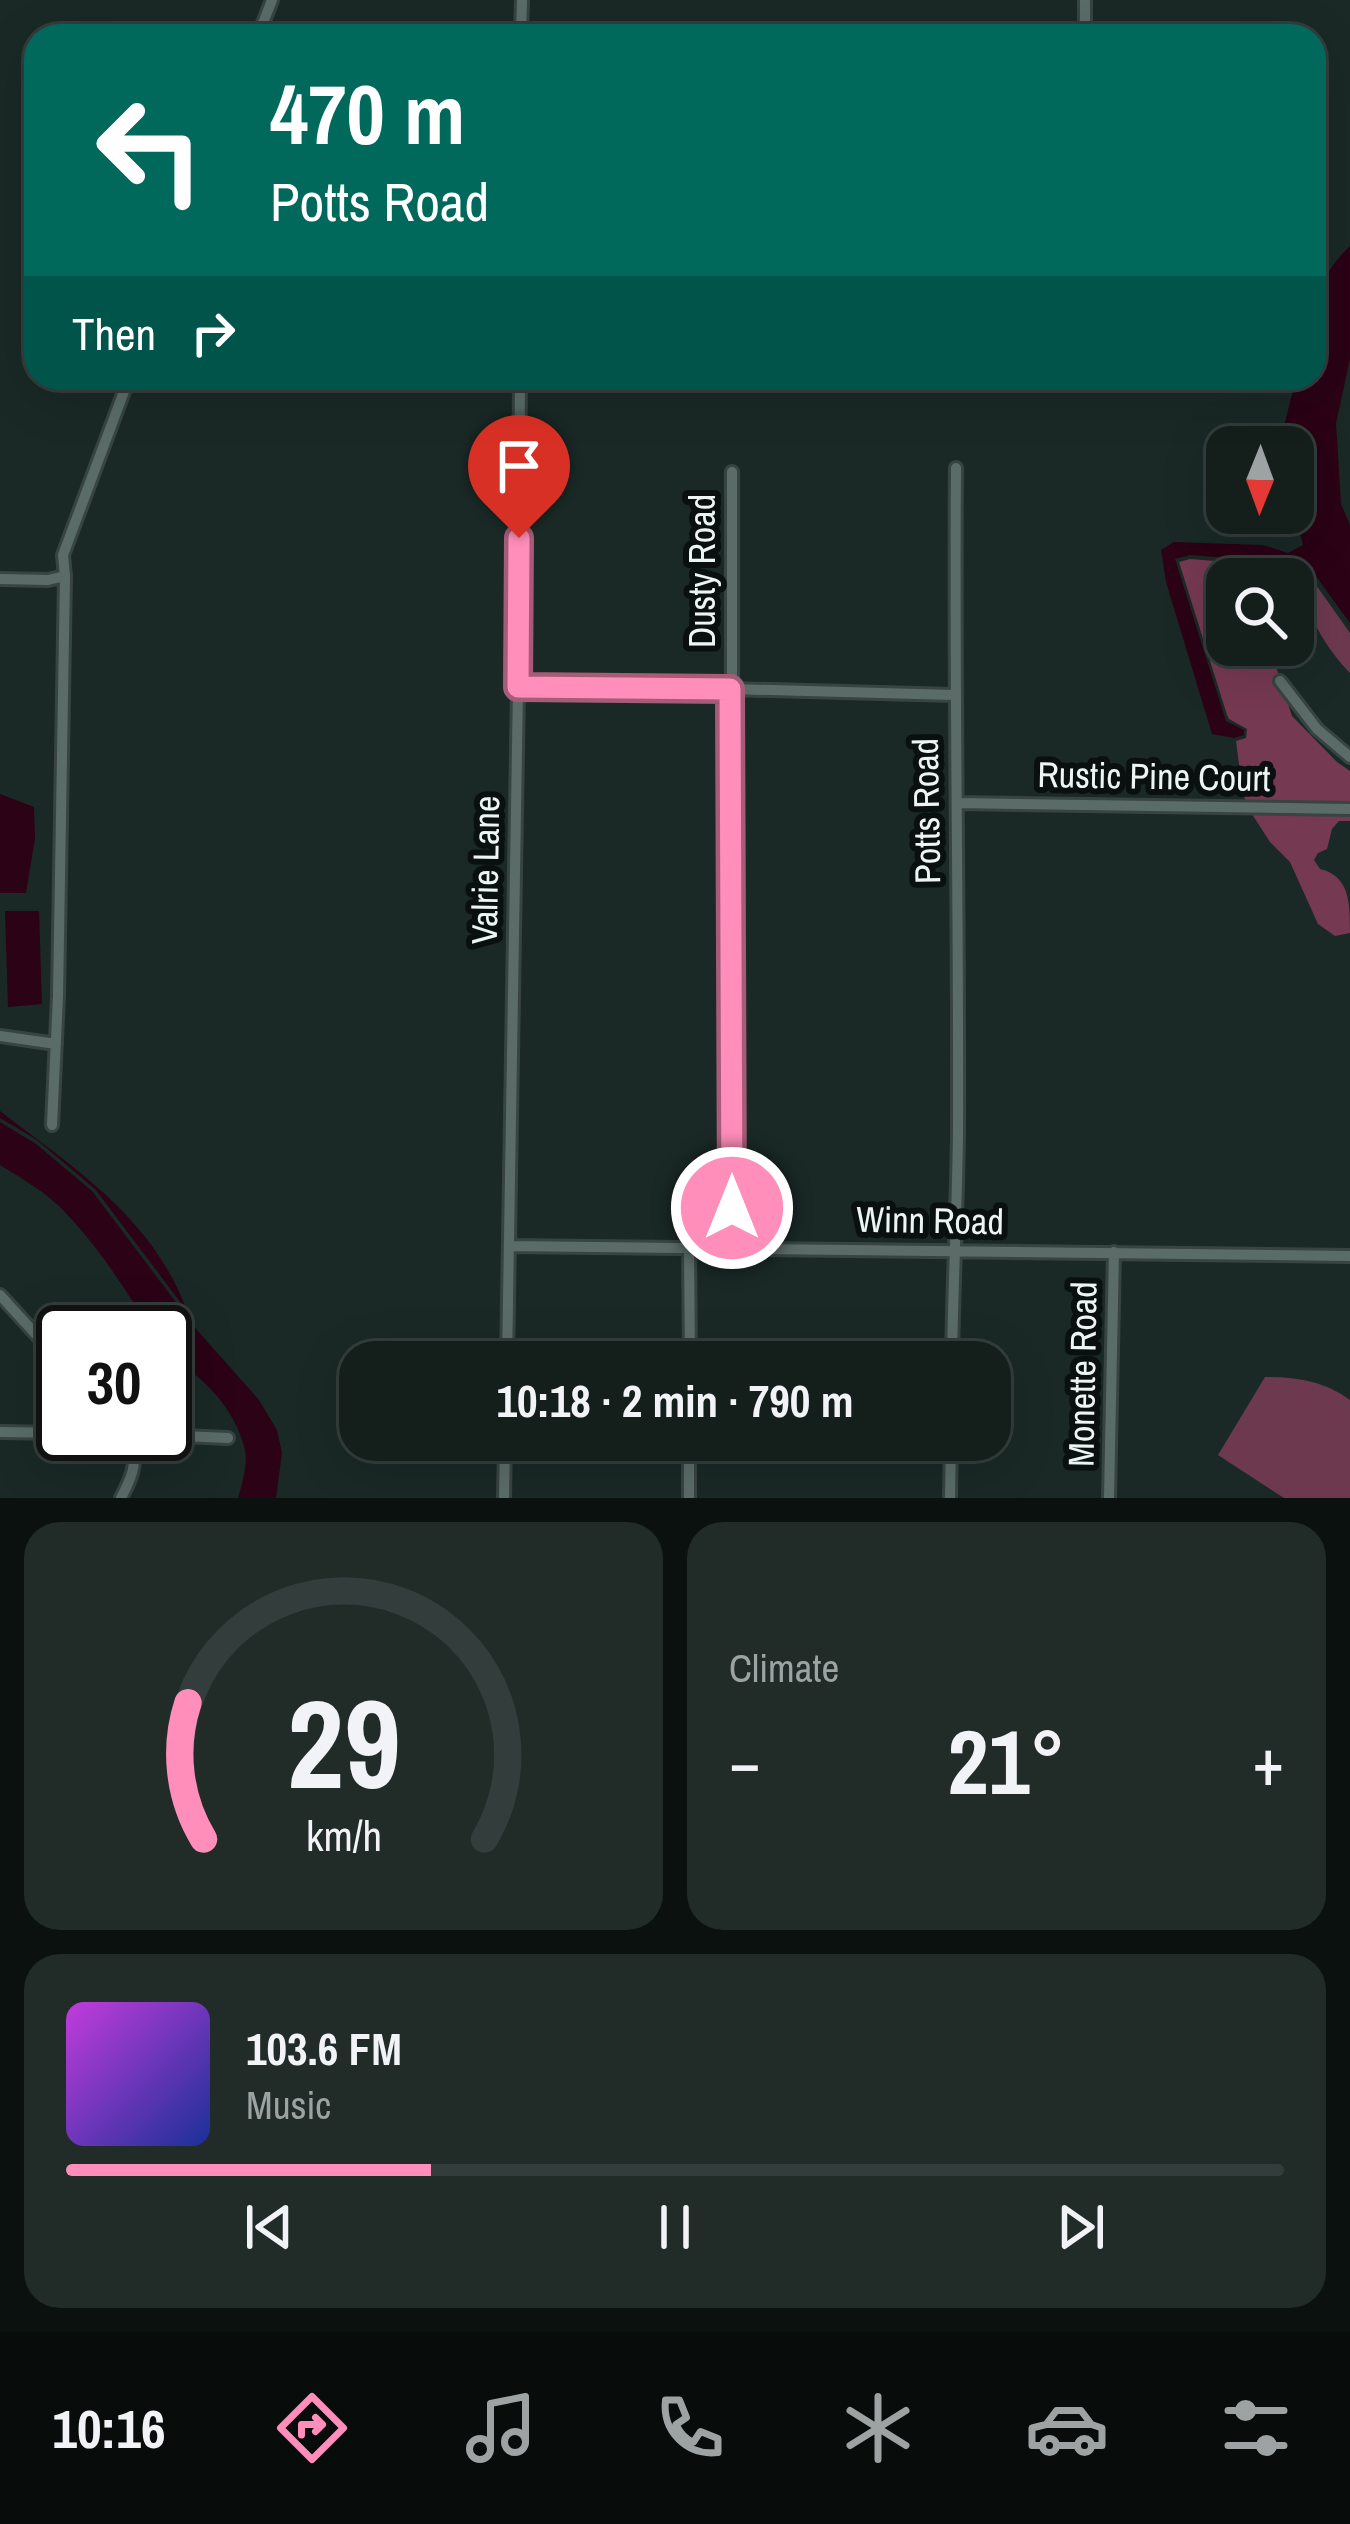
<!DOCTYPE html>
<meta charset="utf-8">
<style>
body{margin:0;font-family:"Archivo Narrow",sans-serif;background:#212c29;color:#f1f3f6;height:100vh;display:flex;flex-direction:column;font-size:45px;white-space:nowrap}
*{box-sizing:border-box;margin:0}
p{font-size:39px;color:#9da2a3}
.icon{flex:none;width:66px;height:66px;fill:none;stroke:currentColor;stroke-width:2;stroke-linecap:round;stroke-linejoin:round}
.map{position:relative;height:1498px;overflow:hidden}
.sheet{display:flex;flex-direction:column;gap:24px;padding:24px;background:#0b110f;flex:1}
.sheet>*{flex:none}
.guide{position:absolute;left:24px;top:24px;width:1302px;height:366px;border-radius:36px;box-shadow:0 12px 48px #0002,0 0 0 3px #333d3b;background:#00695c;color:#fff;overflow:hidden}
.needle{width:78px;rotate:181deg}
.buttons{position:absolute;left:1206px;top:426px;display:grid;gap:24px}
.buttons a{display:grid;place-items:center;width:108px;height:108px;border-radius:24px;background:#141f1c;box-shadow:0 12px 48px #0002,0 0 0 3px #333d3b;font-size:60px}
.speed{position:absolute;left:36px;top:1305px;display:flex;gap:24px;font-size:60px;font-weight:700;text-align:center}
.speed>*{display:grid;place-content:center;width:156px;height:156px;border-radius:50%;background:#141f1c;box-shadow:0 12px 48px #0002,0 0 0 3px #333d3b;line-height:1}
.speed .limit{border:6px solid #111;border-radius:18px;background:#fff;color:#111}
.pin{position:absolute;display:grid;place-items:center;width:102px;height:102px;color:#fff;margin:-123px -51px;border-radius:50% 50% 50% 0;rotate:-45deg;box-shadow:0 0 12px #0007}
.pin .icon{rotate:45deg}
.me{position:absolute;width:132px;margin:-66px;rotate:0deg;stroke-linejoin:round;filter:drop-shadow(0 0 9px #0008)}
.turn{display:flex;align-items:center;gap:42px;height:252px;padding:0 48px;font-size:54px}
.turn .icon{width:156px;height:156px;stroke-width:2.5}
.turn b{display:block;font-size:84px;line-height:102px}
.then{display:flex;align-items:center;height:114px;padding:0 48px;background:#0003;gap:24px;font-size:45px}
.big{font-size:90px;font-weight:700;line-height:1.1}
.sheet .tile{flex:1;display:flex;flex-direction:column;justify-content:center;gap:18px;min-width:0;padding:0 42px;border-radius:36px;background:#212c29}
.sheet .dial{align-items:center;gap:0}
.dial svg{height:312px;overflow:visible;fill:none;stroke:#333d3b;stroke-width:7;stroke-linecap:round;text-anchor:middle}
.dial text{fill:#f1f3f6;stroke:none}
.song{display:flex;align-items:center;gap:36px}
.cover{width:144px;height:144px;border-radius:18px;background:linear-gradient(135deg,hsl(290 70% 55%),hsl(230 70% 35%))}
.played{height:12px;border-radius:6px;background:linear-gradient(90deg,#ff8eba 30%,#333d3b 30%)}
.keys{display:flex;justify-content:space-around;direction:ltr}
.heat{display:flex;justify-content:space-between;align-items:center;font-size:66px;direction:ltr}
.sheet .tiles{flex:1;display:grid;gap:24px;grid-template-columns:1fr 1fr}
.tile:last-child{grid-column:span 2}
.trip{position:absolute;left:339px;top:1341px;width:672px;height:120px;border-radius:36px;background:#141f1c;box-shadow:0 12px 48px #0002,0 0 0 3px #333d3b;font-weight:700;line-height:120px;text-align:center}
.menu{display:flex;height:192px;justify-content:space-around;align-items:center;background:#080c0b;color:#9da2a3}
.menu .icon{width:84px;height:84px}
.menu .selected{color:#ff8eba}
.menu b{font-size:54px;color:#f1f3f6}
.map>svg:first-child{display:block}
.green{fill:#6d394e}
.forest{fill:#753951}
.water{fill:#2b0216}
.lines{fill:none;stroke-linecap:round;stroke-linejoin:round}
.minor-casing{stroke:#384441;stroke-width:16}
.minor{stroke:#5b6c68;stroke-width:10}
.route-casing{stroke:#a65c79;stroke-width:30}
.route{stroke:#ff8eba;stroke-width:21}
.labels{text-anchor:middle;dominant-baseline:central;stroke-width:12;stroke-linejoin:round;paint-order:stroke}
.street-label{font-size:36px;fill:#ecf5f3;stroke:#0a100f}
</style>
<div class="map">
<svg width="1350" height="1498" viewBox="0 0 1350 1498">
<rect width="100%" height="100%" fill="#1a2926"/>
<path class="green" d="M1304 568 1350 633V673C1325 647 1299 606 1304 568Z
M1265 1377C1297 1377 1324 1381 1350 1400V1498H1284L1218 1455Z"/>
<path class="forest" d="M1190 559 1304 568 1305 589 1293 586V579H1227V645H1269L1292 716 1337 762 1350 771V821H1339L1332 829 1327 849 1318 853 1314 860 1320 869C1350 876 1350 903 1350 933L1335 936 1318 924 1290 862 1270 842 1250 811 1243 794 1236 741 1246 738 1247 729 1229 719 1227 715 1179 562Z"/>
<path class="water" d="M1350 246V359L1336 423 1341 504 1350 525V623L1307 564 1190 555 1175 559 1226 721 1244 730V735L1234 738 1212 734 1166 582 1161 550 1174 542 1263 545 1288 553 1303 545 1293 501V447H1285L1283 430 1296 378H1314C1314 320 1305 290 1350 246Z
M0 794 34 807 35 838 26 893H0Z
M5 911H39L42 1004 8 1007Z
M0 1111C75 1169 153 1218 187 1311L95 1189 37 1140 0 1118Z
M0 1122 36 1144 92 1191 196 1329 259 1400 277 1430 282 1453 276 1498H238C242 1484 248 1464 245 1450 236 1410 202 1372 165 1357V1332H151C127 1290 96 1244 62 1209 44 1191 21 1178 0 1165Z"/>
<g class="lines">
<g class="minor-casing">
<path id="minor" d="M258 36 272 0
M521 36 522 0
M1085 36V0
M0 579 48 580 65 576
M1280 681 1317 729 1350 757
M518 687 731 689 954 695
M958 803 1350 809
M0 1036 56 1044
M52 1125 58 996 65 576 63 555 129 378
M509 1246 1350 1256
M689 1246 690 1362
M732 1247V472
M0 1295 63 1364
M507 1362 518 687 520 378
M952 1362C953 1286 957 1210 958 1134 959 912 954 690 956 468
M0 1432 63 1433
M137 1434 228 1438
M121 1498C135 1471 138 1463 127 1434
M504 1498 505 1440
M689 1498V1440
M950 1498 951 1440
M1109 1498 1114 1252"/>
</g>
<use href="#minor" class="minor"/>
</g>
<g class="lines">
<g class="route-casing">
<path id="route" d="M519 538 518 687 730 689 732 1208"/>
</g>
<use href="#route" class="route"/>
</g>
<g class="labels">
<g class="street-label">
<text transform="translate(702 571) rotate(-90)">Dusty Road</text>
<text transform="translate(1154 776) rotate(1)">Rustic Pine Court</text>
<text transform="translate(926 811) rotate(-91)">Potts Road</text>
<text transform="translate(485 870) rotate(-89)">Valrie Lane</text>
<text transform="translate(930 1220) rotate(1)">Winn Road</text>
<text transform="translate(1082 1374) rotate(-89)">Monette Road</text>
</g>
</g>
</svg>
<div class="buttons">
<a><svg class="needle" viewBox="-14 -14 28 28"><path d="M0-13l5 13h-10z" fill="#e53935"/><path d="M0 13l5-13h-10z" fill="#9da2a3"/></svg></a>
<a><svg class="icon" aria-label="search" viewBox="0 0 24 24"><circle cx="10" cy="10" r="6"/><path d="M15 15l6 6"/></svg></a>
</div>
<div class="speed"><div class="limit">30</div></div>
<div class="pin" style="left:519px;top:538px;background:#d93025"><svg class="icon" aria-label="arrive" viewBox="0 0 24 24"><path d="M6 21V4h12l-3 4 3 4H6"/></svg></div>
<svg class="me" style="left:732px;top:1208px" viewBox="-20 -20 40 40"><circle r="17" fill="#ff8eba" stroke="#fff" stroke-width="3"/><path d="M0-11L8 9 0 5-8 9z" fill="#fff"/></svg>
<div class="trip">10:18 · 2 min · 790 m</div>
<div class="guide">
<div class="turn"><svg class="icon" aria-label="left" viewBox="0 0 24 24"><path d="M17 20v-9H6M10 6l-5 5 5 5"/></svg><div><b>470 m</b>Potts Road</div></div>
<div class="then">Then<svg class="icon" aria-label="right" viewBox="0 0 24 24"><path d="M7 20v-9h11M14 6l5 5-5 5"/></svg></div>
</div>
</div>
<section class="sheet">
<div class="tiles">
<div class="tile dial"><svg viewBox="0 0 100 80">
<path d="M14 69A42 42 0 1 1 86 69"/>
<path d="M14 69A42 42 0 0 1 10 34" stroke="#ff8eba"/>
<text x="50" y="56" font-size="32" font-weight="700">29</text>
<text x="50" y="72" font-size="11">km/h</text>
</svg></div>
<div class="tile"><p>Climate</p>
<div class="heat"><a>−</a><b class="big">21°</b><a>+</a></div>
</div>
<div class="tile">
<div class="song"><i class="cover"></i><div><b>103.6 FM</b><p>Music</p></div></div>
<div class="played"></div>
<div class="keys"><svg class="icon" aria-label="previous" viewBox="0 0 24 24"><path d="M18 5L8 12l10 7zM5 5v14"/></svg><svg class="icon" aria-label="pause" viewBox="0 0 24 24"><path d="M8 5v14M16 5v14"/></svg><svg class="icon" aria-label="next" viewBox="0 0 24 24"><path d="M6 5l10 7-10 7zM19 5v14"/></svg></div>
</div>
</div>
</section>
<nav class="menu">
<b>10:16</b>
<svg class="icon selected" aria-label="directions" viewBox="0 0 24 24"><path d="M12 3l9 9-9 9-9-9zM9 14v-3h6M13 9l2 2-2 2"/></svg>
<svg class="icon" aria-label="music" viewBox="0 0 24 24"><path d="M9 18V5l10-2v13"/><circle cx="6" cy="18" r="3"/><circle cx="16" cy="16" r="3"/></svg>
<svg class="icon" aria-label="phone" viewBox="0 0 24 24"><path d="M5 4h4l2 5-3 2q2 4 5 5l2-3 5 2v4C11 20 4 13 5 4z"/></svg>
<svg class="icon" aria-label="climate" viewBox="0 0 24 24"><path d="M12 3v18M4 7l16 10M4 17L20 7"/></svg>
<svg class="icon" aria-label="car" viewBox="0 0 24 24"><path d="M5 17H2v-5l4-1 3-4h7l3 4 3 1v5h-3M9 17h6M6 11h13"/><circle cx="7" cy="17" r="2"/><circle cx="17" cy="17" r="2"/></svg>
<svg class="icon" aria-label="filters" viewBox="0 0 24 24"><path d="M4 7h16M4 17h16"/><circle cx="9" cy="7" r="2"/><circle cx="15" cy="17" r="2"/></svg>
</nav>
